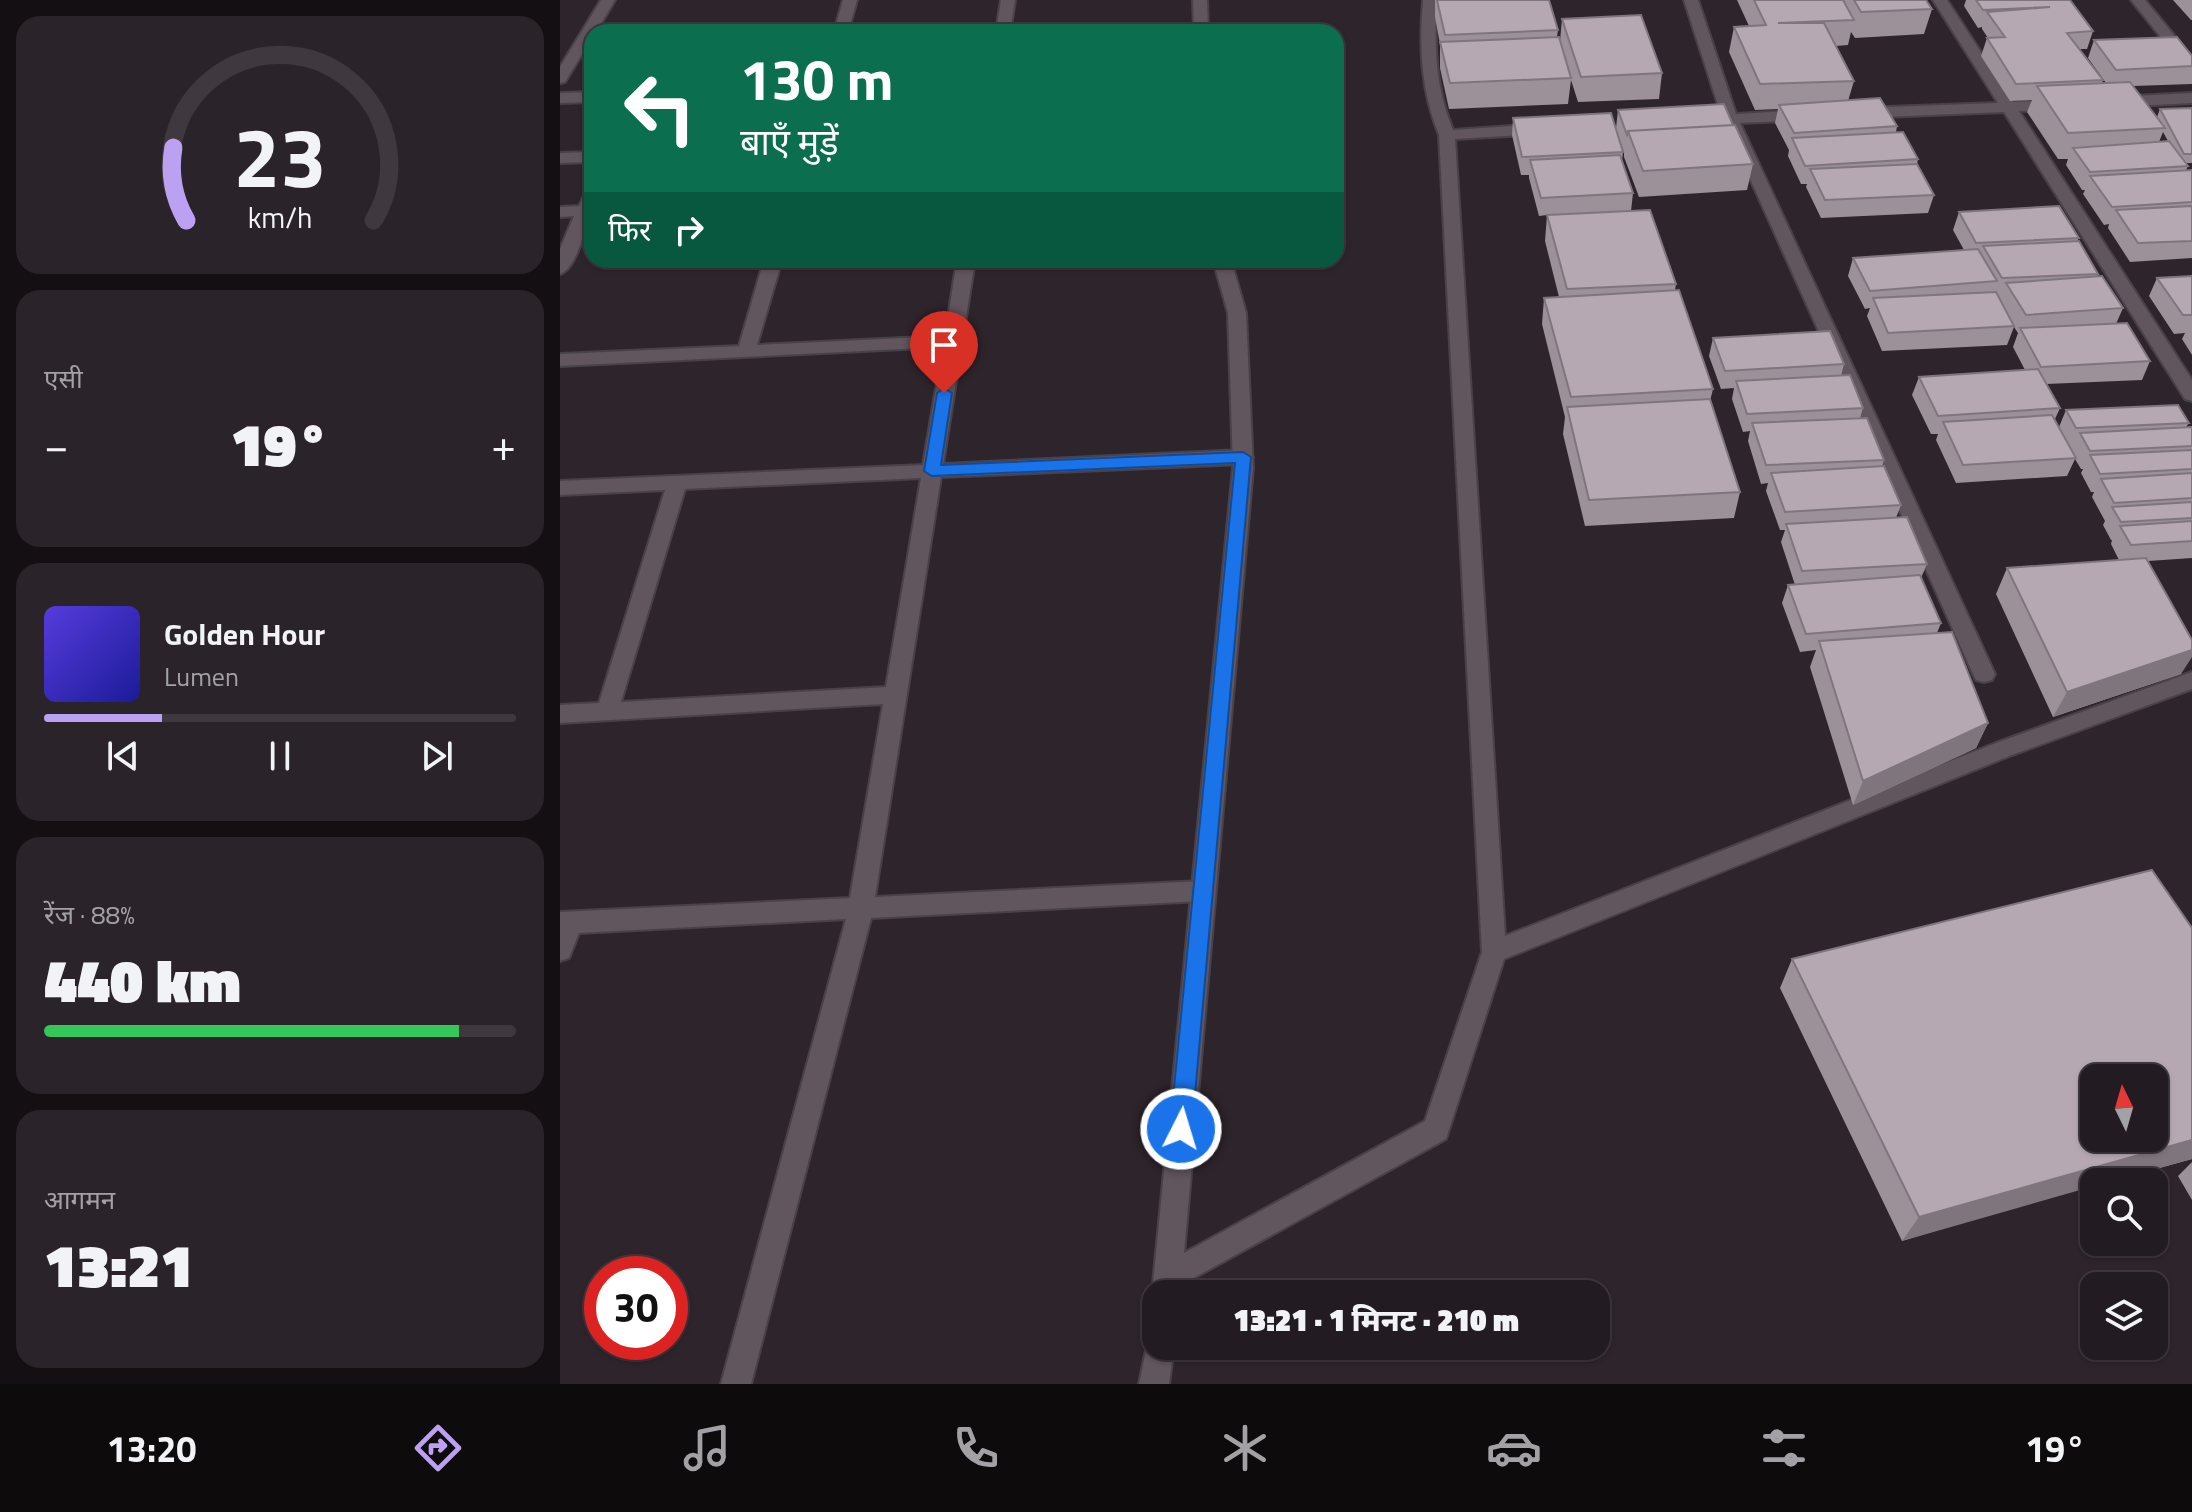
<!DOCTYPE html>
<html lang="hi">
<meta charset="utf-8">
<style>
body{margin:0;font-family:"Titillium Web","Noto Sans Devanagari",sans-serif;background:#2a242a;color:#f1f3f6;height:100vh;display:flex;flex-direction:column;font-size:30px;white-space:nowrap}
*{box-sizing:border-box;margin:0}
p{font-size:26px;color:#a2a1a5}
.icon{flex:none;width:44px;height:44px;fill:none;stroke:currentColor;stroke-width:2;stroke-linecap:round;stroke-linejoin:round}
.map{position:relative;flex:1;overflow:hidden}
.sheet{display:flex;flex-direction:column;gap:16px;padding:16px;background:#130f12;width:560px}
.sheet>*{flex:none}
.guide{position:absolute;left:24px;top:24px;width:760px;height:244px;border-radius:24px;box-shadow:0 2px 6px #0004,0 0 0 2px #3f393f;background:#0b6e4f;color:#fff;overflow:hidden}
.needle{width:52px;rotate:355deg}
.buttons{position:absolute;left:1520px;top:1064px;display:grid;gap:16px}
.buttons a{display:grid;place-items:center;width:88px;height:88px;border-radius:16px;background:#221b21;box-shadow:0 2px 6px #0004,0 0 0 2px #3f393f;font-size:40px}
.speed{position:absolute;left:24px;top:1256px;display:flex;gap:16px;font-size:40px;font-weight:700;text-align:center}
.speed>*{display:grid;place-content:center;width:104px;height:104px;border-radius:50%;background:#221b21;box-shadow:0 2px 6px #0004,0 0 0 2px #3f393f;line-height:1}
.speed .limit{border:12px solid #d22;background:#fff;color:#111}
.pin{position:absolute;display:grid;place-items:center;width:68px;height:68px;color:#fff;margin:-82px -34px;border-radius:50% 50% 50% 0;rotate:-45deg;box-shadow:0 0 8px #0007}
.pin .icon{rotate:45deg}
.me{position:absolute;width:88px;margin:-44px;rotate:5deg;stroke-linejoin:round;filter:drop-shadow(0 0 6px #0008)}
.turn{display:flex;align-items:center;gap:28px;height:168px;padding:0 24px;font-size:36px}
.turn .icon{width:104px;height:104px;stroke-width:2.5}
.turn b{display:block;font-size:56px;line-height:68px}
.then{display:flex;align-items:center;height:76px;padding:0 24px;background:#0003;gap:16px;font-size:30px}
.big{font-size:60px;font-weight:800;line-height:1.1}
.sheet .tile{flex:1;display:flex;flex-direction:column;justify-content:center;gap:12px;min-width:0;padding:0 28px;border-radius:24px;background:#2a242a}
.sheet .dial{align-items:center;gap:0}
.dial svg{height:208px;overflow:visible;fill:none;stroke:#3f393f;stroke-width:7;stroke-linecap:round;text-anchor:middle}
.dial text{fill:#f1f3f6;stroke:none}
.song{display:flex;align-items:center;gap:24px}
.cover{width:96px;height:96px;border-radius:12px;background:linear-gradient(135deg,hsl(250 70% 55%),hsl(240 70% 35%))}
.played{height:8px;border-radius:4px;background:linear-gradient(90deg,#bca0f2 25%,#3f393f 25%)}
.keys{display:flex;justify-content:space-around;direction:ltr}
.heat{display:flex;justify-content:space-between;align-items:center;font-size:44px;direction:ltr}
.charge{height:12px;border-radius:6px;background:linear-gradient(90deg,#34c759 88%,#3f393f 0)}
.trip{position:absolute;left:582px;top:1280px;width:468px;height:80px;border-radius:24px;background:#221b21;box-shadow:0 2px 6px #0004,0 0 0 2px #3f393f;font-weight:800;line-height:80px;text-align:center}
.tabs{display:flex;height:128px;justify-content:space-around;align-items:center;background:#0e0b0d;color:#a2a1a5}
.tabs .icon{width:56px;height:56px}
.tabs .selected{color:#bca0f2}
.tabs b{font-size:36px;color:#f1f3f6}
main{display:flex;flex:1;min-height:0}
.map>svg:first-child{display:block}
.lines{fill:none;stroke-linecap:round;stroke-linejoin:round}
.service-casing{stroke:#494148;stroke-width:4}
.minor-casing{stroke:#494148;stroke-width:4}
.service{fill:#61555e;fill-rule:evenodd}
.minor{fill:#61555e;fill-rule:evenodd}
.wall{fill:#9c9099;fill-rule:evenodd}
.shaded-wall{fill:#7f767d}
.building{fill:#b5a8b2;stroke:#7f767d;stroke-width:2;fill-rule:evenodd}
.route{fill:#1a73e8;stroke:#114b97;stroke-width:2}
</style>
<main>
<section class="sheet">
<div class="tile dial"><svg viewBox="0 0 100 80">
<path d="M14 69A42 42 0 1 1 86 69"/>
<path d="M14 69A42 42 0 0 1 9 41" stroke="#bca0f2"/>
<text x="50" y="56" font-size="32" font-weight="700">23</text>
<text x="50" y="72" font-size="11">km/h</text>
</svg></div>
<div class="tile"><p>एसी</p>
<div class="heat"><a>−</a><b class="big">19°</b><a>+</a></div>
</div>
<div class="tile">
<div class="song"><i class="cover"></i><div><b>Golden Hour</b><p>Lumen</p></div></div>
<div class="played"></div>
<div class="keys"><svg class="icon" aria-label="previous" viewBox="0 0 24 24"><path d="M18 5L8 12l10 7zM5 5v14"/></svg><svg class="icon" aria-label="pause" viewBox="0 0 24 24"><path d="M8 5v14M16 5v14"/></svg><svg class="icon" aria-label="next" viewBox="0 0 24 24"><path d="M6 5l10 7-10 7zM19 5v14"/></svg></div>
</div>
<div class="tile"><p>रेंज · 88%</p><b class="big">440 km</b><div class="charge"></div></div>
<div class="tile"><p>आगमन</p><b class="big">13:21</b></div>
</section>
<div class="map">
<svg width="1632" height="1384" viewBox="0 0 1632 1384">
<rect width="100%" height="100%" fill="#2e242c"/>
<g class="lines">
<g class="service-casing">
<path id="service" d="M41 0H55L36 32H32V38L5 82 0 83V67Z
M283 0H297L288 32H274Z
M441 0H455L450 32H436Z
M32 92V102L0 103V93Z
M32 152V162L0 163V153Z
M32 190C32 209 19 268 0 274V249L14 216 0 217V207L19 206 26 192Z
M204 260H222L197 345 385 336 397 260H415L383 464 683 450 693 457 683 464 381 477 315 897 642 881 651 884 654 891 651 898 642 901 311 918 191 1384H161L286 919 19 933 9 958 0 961V912L290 898 323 704 0 723V705L39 703 105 490 0 495V481L363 465 383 347 0 366V354L179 346ZM361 478 326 687 61 702 125 489Z"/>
</g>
<g class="minor-casing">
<path id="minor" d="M633 0H647L648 32H634Z
M863 0H877C874 45 875 87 893 130L981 124 989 129 981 134 895 139 945 936 1436 743 1632 672V689L1452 755 944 959 886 1139 621 1285 620 1294H596V1304L592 1294 673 468 668 313 653 260H671L686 313 693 468 624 1253 865 1121 922 952 879 135C861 90 859 48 863 0Z
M1124 0H1138L1176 114 1245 110 1253 115 1245 120 1180 123 1435 674 1432 680 1424 682 1416 680 1413 674 1165 123 1140 125 1132 120 1140 115 1161 114Z
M1373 0H1387L1453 102 1497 100 1505 105 1497 110 1459 111 1632 380V401L1625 399 1444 112 1299 118 1291 113 1299 108 1438 103Z
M1571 0H1585L1632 57V71L1627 70Z
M1632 93V103L1555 107 1547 102 1555 97Z
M596 1332V1346H614L609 1384H579L589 1336Z"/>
</g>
<use href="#service" class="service"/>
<use href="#minor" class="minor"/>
</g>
<path class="wall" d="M875 0H989L998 30 997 37 1000 41 1002 19 1102 73 1099 99 1018 102 1011 80 1008 104 889 109 880 68V44L875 17Z
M1177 0H1366L1372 9 1364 34 1295 38 1291 32 1288 45 1276 46 1294 81 1288 101 1337 126 1336 132 1358 159 1357 164 1374 195 1368 213 1261 218 1246 187 1247 184H1241L1228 156 1229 150 1215 123 1218 109 1195 110 1169 52 1174 27 1189 26Z
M1406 0H1510L1533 31 1527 49H1520L1543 80 1542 83H1546L1528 58 1534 40 1632 56V84L1573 86 1597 117 1600 109 1632 108V163H1626L1628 166 1626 170H1632V258L1570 262 1548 228 1549 224 1544 225 1523 194 1525 190H1522L1506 165 1508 159H1498L1467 112 1472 100 1450 101 1421 56 1427 38H1428L1422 29V27L1418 28 1404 6ZM1603 132 1608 141 1599 142Z
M1613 0H1632V20H1631Z
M1058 110 1173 125 1193 164 1187 190 1079 197 1064 157V153L1056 128Z
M953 118 1063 152 1062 161 1073 193 1071 211 1116 284 1115 290 1153 389 1150 401 1180 492 1174 518 1025 526 1003 434 1005 417 982 324 984 298 999 297 985 241 987 215 979 216 969 178V175H961L952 135Z
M1399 212 1519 238 1517 241 1538 274 1537 277 1563 308 1556 324 1590 361 1582 380 1486 384 1500 408 1495 419 1499 427 1506 410 1629 423 1626 427H1632V558L1588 561 1621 674 1493 717 1436 594 1447 568 1559 560 1551 544 1552 540H1551L1543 525 1545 521 1532 497 1534 492H1531L1521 473 1523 469H1521L1515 459 1507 476 1396 483 1376 440 1378 434H1371L1352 395 1359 377 1465 370 1453 347 1458 333 1454 327 1447 345 1322 351 1307 316 1310 308 1305 309 1288 276 1293 258 1404 250 1393 230Z
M1632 276V355L1622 339 1625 333 1614 334 1589 296 1597 278Z
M1153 338 1284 364 1281 376 1303 408 1300 418 1324 460 1322 466 1341 505 1336 518 1367 564 1361 578 1381 623 1377 633 1428 723 1416 748 1293 805 1250 667 1256 650 1240 652 1222 603 1228 585H1235L1221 542 1225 530H1220L1206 491 1208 483 1201 484 1188 441 1190 431 1183 432 1172 399 1174 388 1161 389 1149 356Z
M1632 928V1159L1549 1182H1534L1342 1241 1220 988 1232 959Z
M1632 1162V1200L1618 1176Z"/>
<path class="shaded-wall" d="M1632 650V657L1621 674 1493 717 1507 692Z
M1428 723 1416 748 1293 805 1303 781Z
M1632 1140V1159L1549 1182H1534V1186L1342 1241 1359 1217Z"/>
<path class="building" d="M877 0H989L998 30 885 35Z
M1194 0H1283L1294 20 1218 23H1264L1294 81 1200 84 1174 27 1206 25Z
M1294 0H1366L1372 9 1301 12Z
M1416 0H1510L1533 31 1507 33 1543 80 1456 84 1427 38 1445 37 1427 12 1490 7 1423 10Z
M1081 15 1102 73 1021 77 1002 19Z
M999 37 1011 78 890 83 880 42Z
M1617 37 1632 56V66L1556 70 1534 40Z
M1570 82 1605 128 1508 133 1477 86Z
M1320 98 1337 126 1234 133 1219 105Z
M1164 104 1173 125 1068 131 1067 135 1058 110Z
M1632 108V154H1624L1600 109Z
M1051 113 1063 152 962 157 953 118Z
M1175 125 1193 164 1083 171 1068 131Z
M1343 132 1358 159 1245 166 1232 138Z
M1609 141 1628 166 1530 172 1513 148Z
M1060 155 1073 193 981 198 970 160Z
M1357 164 1374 195 1265 200 1250 169Z
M1632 170V202L1552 207 1530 176Z
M1499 206 1519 238 1416 243 1399 212Z
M1632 206V241L1578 243 1556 210Z
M1090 210 1116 284 1007 289 987 215Z
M1519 241 1538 274 1442 278 1423 246Z
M1418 249 1437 281 1310 291 1293 258Z
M1542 276 1563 308 1466 315 1446 283Z
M1632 276V315H1623L1597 278Z
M1119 290 1153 389 1011 397 984 298Z
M1436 292 1454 326 1328 333 1313 298Z
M1567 323 1590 361 1481 367 1460 328Z
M1270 331 1284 364 1165 371 1153 338Z
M1478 369 1500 408 1378 416 1359 377Z
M1290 375 1303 408 1187 414 1176 381Z
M1150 399 1180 492 1029 500 1007 407Z
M1618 405 1629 423 1516 428 1506 410Z
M1492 415 1516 458 1403 465 1383 422Z
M1307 418 1324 460 1206 465 1192 423Z
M1632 427V446L1530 451 1520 433Z
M1632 450V469L1540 474 1530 455Z
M1324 466 1341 505 1225 512 1211 473Z
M1632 473V498L1554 503 1541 479Z
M1632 502V518L1561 522 1552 507Z
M1347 517 1367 564 1242 571 1226 524Z
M1632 521V541L1571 545 1560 526Z
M1586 558 1632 640V650L1507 692 1447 568Z
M1360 575 1381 623 1246 634 1228 585Z
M1392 632 1428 723 1303 781 1259 641Z
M1592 870 1632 928V1140L1359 1217 1232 959ZM1534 1078H1594V1138H1534Z"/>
<path class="route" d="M384 388 392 393 381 465 683 452 691 457 632 1129 629 1136 621 1139 613 1136 610 1129 675 463 372 476 364 471 377 393Z"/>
</svg>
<div class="buttons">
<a><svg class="needle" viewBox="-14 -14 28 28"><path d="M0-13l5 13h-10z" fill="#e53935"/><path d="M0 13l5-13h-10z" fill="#a2a1a5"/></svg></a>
<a><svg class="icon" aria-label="search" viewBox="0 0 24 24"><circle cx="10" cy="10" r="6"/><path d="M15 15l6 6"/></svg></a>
<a><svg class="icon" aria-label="layers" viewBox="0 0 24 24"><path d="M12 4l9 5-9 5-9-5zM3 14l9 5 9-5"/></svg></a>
</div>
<div class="speed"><div class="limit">30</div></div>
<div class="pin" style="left:384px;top:393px;background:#d93025"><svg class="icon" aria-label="arrive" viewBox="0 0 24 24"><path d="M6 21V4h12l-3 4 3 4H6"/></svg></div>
<svg class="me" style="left:621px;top:1129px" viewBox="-20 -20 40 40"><circle r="17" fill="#1a73e8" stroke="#fff" stroke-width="3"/><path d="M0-11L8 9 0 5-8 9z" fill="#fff"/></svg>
<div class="trip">13:21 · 1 मिनट · 210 m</div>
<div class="guide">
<div class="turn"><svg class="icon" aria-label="left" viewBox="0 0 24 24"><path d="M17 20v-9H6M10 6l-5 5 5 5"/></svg><div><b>130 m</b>बाएँ मुड़ें</div></div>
<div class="then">फिर<svg class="icon" aria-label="right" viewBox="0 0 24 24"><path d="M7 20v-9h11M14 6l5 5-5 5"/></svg></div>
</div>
</div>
</main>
<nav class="tabs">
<b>13:20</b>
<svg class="icon selected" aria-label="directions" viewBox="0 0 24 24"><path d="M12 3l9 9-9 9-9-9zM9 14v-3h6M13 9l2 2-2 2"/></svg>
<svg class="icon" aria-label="music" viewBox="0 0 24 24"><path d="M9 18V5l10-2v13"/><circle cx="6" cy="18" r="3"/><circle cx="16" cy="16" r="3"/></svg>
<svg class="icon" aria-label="phone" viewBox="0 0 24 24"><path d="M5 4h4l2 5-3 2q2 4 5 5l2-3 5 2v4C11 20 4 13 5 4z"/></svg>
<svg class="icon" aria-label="climate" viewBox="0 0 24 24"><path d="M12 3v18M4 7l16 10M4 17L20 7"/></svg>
<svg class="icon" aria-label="car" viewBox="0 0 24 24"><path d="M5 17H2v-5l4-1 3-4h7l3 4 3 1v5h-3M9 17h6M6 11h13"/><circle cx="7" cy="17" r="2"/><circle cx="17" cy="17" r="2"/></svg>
<svg class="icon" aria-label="filters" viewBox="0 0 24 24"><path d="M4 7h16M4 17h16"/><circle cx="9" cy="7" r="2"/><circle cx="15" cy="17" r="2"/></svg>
<b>19°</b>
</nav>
